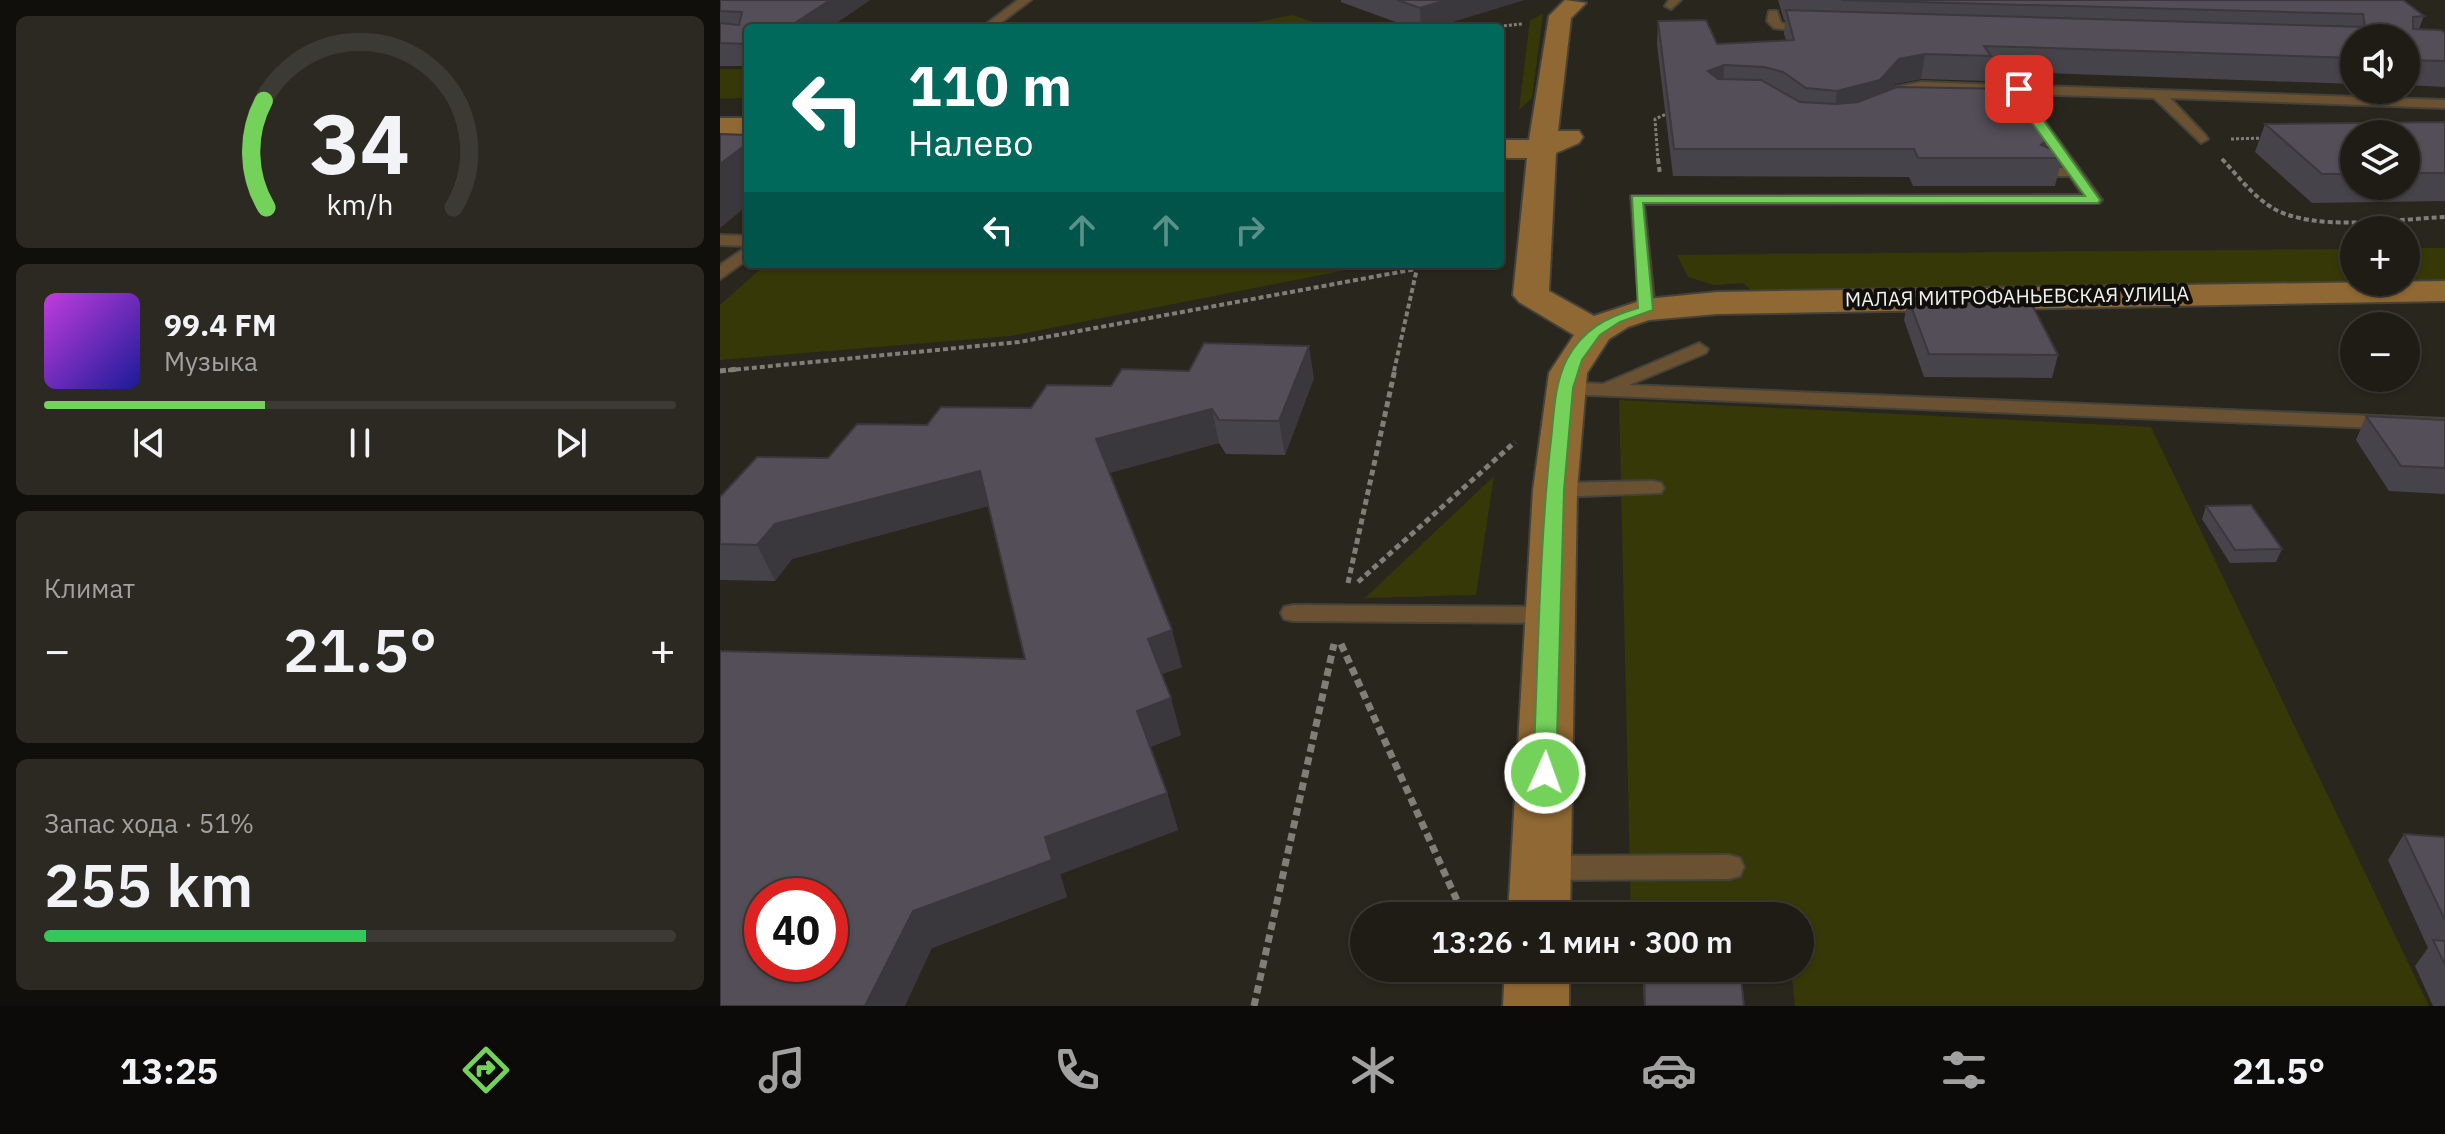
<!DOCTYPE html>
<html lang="ru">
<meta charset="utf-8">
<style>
body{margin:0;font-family:"IBM Plex Sans",sans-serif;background:#2c2923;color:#f1f3f6;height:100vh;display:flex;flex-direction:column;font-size:30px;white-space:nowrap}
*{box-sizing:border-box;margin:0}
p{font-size:26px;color:#a1a1a1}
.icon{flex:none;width:44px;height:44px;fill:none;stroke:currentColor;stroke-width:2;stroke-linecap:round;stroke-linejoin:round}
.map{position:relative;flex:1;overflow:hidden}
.drawer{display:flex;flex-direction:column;gap:16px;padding:16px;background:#110f0c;width:720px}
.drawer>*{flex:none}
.banner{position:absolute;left:24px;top:24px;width:760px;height:244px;border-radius:8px;box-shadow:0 2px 6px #0004,0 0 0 2px #3c3a35;background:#00695c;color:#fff;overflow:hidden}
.buttons{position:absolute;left:1620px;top:24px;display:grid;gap:16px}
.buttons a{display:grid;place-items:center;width:80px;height:80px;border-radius:50%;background:#1f1c16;box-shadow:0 2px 6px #0004,0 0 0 2px #3c3a35;font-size:40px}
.speed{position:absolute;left:24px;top:878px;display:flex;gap:16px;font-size:40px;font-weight:700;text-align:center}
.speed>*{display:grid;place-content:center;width:104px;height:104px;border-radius:50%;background:#1f1c16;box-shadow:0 2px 6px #0004,0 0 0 2px #3c3a35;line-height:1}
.speed .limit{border:12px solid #d22;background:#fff;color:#111}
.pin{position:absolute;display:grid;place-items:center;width:68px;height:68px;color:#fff;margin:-34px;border-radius:16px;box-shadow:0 4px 12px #0006}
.me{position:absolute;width:88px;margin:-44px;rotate:2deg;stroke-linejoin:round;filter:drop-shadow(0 0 6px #0008)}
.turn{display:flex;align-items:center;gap:28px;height:168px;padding:0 32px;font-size:36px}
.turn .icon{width:104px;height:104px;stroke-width:2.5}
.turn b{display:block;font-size:56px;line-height:68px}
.lanes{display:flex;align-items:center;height:76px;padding:0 32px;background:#0003;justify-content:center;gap:40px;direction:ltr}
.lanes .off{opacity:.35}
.big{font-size:60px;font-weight:600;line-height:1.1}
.drawer .widget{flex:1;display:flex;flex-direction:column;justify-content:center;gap:12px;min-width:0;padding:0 28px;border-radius:12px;background:#2c2923}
.drawer .dial{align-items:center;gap:0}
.dial svg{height:208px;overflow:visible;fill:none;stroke:#3c3a35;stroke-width:7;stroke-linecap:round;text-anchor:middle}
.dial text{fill:#f1f3f6;stroke:none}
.song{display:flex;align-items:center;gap:24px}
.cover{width:96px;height:96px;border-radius:12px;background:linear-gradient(135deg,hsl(290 70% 55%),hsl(240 70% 35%))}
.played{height:8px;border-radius:4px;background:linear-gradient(90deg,#74d25b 35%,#3c3a35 35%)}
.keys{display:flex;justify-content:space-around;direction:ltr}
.heat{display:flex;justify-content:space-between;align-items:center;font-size:44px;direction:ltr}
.charge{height:12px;border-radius:6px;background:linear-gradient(90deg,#34c759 51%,#3c3a35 0)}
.trip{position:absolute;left:630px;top:902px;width:464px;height:80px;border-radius:40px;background:#1f1c16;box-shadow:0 2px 6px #0004,0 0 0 2px #3c3a35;font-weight:600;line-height:80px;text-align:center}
.tabs{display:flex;height:128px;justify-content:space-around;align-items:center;background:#0c0b09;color:#a1a1a1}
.tabs .icon{width:56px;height:56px}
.tabs .active{color:#74d25b}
.tabs b{font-size:36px;color:#f1f3f6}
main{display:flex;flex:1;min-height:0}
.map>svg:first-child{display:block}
.green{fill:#363808}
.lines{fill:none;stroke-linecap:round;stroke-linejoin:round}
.lane-casing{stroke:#45423a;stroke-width:4}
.secondary-casing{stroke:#45423a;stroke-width:4}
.path-far3{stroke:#807e76;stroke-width:3;stroke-dasharray:3 2;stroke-linecap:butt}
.path-far2{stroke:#807e76;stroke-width:4;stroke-dasharray:5 3;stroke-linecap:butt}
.path-far1{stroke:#807e76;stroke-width:5;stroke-dasharray:6 4;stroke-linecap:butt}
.path{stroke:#807e76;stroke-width:7;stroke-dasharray:8 5;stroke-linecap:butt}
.lane{fill:#6a5131;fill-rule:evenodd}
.secondary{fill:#906833;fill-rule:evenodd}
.wall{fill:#47434b;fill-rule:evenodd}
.shaded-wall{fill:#3a373d}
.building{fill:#534e57;stroke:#3a373d;stroke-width:2;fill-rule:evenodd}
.route{fill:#74d25b;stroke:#4b883b;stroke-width:2}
.labels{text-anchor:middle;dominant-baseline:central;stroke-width:8;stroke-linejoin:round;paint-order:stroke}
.far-street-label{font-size:20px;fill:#f3f1eb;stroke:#100f0b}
</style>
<main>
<section class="drawer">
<div class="widget dial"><svg viewBox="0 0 100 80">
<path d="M14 69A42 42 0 1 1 86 69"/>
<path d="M14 69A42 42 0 0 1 13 28" stroke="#74d25b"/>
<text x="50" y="56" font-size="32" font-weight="700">34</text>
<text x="50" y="72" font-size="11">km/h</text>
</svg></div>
<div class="widget">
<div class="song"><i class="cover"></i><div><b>99.4 FM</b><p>Музыка</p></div></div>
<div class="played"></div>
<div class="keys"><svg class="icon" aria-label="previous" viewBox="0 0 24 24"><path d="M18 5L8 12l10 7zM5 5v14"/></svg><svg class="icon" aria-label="pause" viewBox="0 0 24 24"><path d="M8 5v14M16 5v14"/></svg><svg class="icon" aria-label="next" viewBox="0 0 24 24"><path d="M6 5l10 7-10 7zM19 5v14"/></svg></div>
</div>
<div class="widget"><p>Климат</p>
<div class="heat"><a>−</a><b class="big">21.5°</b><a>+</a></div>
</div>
<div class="widget"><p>Запас хода · 51%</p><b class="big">255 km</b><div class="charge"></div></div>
</section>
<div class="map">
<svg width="1725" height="1006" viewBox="0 0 1725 1006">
<rect width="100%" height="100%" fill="#29261d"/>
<path class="green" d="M823 14 812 98 799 110 810 20Z
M573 15 610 28H504Z
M0 69H28V98H0Z
M1686 248H1725V279L1686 280Z
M1634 249V281L1032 291 1023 283 994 285 968 277 957 255Z
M46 264H656L291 336 0 360V305Z
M899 400 1431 427 1709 1006H1075L1071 968H1080V916H911Z
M774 476 756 595 645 598Z"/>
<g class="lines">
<g class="lane-casing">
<path id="lane" d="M298 0H311L274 28H261Z
M949 0H961L951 9 945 6Z
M1049 11H1057L1061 23 1099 29 1093 33 1054 28 1047 21Z
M1201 82 1725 100V108L1450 98 1486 136 1488 139 1481 143 1434 98 1308 94 1315 108 1382 200 1379 203 924 204 935 310 926 315 920 314 911 196 1363 195 1350 176H1325L1318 172 1325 168H1343L1301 109 1294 93 1201 90 1186 93 1175 110H1165L1163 107 1176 87Z
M0 235 28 236V246L0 245Z
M28 246V259L0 279V265Z
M979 343 988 349 986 353 909 385 1725 419V431L845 394 835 388 845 382 883 384Z
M933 481 941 483 944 488 941 493 835 497 824 490 835 483Z
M573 605 831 607 840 609 843 615 840 621 831 623 573 621 564 619 561 613 564 607Z
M1009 855 1020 858 1024 867 1020 876 1009 879 822 880 811 877 807 868 811 859 822 856Z"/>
</g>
<g class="secondary-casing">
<path id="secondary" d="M845 0 866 3 851 18 838 131H859L863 137 859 143 836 153 829 291 874 316 926 299 997 292 1725 281V301L997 314 929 320 908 327 889 339 867 373 857 490 850 916H788L813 490 829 373 854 335 799 302 793 295 807 158H780V140H809L829 16Z
M0 118H28V134H0Z
M785 968H849V1006H783Z"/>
</g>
<path class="path-far3" d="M759 28 802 24
M1511 139 1545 138
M1502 159 1504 161
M938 161 935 119 951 112"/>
<path class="path-far2" d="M938 159 940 174
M1502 159C1518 176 1532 195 1551 207 1592 233 1678 219 1725 217
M0 371 299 342 696 269
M674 371 698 264"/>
<path class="path-far1" d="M0 371 18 369
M638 582 795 442
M628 583 675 369"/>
<path class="path" d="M621 644 744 916
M534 1006 614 644"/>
<use href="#lane" class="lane"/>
<use href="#secondary" class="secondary"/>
</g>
<path class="wall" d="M0 0H150L109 28H28V66H0Z
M621 0H804L712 28H692L621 2Z
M1058 0H1683L1704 16 1699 29 1725 33V87L1686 85V38H1634V84L1268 71 1266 81 1201 79 1175 84 1171 90 1326 147 1342 158 1335 186H1193L1189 177 953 176 937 45 938 21 997 44 1066 40 1064 34 1065 20H1064Z
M1725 122V201L1592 203 1535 152 1545 124ZM1634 134H1686V186H1634Z
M1188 298 1338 355 1332 378 1204 377 1184 320Z
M594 378 565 455 506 454 499 443 389 473 462 667 442 674 461 735 430 747 447 793 458 830 340 874 347 897 212 948 305 659 268 506 72 559 55 581 0 580V497L108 458 207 425 311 408 391 386Z
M1646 416 1725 420V494L1669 491 1636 440Z
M1486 506 1562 549 1556 562 1510 563 1482 519Z
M1684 834 1725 837V1006H1713L1695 966 1708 948 1668 860Z
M922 968H1020L1024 1006H924Z"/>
<path class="shaded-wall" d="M110 0H150L109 28H67Z
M726 0H804L712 28H701L700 8Z
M1205 54 1201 79 1175 84 1156 106 1114 117 1117 91 1179 59Z
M1004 65 1003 91 988 71Z
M28 143V205L0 228V164Z
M589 346 594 378 565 455 559 421Z
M492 409 499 443 386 474 376 439Z
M260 471 272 505 72 559 55 581 37 545 55 524Z
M452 630 462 667 438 675 428 639Z
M451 698 461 735 428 748 417 711Z
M447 793 458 830 340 874 347 897 212 948 185 1006H145L193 911 325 837Z"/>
<path class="building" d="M0 0H110L67 28H28V44L0 43V23L19 25 22 12 0 11Z
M677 0H726L700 8Z
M1121 0H1683L1704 16 1693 17V29L1721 30 1725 33V61L1686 60V38H1634V58L1264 46 1271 56 1205 54 1179 59 1160 80 1117 91 1086 88 1063 72 1044 67 1004 65 988 71 998 79 1041 80 1080 102 1116 104 1138 102 1177 87 1294 89 1328 139 1321 145 1337 151 1342 158H1198L1194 149H954L938 21 986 20 997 44 1074 40 1066 10 1645 27 1643 14Z
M1725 122V173H1686V134H1634V174H1602L1545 124Z
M0 134 28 135V143L0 164Z
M1188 298 1309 299 1338 355 1209 354Z
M484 343 589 346 559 421 499 420 492 409 376 439 452 630 428 639 451 698 417 711 447 793 325 837 332 860 193 911 145 1006H0V651L305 659 260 471 55 524 37 545 0 544V497L37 457 108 458 137 424 207 425 221 407 311 408 327 385 391 386 402 369 469 371ZM42 896H110V964H42Z
M1646 416 1725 420V468L1681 466Z
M1531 505 1562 549 1515 550 1486 506Z
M1684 834 1725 837V920Z
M1713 940 1725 941V965Z
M924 968H1020L1024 1006H925Z"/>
<path class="route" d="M1299 86 1380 200 1378 203H923L933 310 900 322 880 335 862 360 853 388 844 490 836 773 833 779H817L813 773C818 665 819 556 830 449 834 420 833 386 847 359 863 329 887 317 918 308L912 196H1365L1302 109 1294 89Z"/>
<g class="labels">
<g class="far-street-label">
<text transform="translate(1297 296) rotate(-1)">МАЛАЯ МИТРОФАНЬЕВСКАЯ УЛИЦА</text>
</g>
</g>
</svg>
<div class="buttons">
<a><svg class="icon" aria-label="sound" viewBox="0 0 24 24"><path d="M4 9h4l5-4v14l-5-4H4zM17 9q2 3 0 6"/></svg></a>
<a><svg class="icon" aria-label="layers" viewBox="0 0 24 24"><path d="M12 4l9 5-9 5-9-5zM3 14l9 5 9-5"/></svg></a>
<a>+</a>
<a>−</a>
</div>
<div class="speed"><div class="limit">40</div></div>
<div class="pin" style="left:1299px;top:89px;background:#d93025"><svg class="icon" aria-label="arrive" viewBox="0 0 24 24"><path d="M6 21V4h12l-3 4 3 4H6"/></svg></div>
<svg class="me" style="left:825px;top:773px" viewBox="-20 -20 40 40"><circle r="17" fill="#74d25b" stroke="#fff" stroke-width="3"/><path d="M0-11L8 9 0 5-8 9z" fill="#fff"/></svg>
<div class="trip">13:26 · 1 мин · 300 m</div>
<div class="banner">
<div class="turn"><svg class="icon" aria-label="left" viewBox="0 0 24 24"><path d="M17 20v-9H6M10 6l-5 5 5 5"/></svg><div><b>110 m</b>Налево</div></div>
<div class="lanes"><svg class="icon" aria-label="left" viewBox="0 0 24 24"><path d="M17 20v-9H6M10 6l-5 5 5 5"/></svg><svg class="icon off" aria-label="ahead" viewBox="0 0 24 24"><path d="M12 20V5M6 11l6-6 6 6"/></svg><svg class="icon off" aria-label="ahead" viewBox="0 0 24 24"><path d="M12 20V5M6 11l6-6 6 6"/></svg><svg class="icon off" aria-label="right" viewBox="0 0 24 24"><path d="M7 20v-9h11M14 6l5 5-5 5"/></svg></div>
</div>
</div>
</main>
<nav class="tabs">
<b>13:25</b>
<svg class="icon active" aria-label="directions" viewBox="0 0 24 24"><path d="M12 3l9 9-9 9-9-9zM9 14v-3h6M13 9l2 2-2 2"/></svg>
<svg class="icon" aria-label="music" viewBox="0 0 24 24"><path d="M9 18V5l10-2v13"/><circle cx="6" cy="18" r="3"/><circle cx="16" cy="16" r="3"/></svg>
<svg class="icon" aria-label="phone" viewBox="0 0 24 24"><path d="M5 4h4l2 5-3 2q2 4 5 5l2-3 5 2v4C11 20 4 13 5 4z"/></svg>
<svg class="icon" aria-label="climate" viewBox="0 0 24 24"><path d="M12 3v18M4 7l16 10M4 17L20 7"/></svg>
<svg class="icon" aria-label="car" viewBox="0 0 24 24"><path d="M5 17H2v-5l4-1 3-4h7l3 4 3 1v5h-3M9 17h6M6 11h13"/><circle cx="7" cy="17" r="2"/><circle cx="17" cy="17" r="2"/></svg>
<svg class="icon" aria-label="filters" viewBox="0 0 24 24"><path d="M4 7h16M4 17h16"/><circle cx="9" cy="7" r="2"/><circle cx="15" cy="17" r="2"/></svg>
<b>21.5°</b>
</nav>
